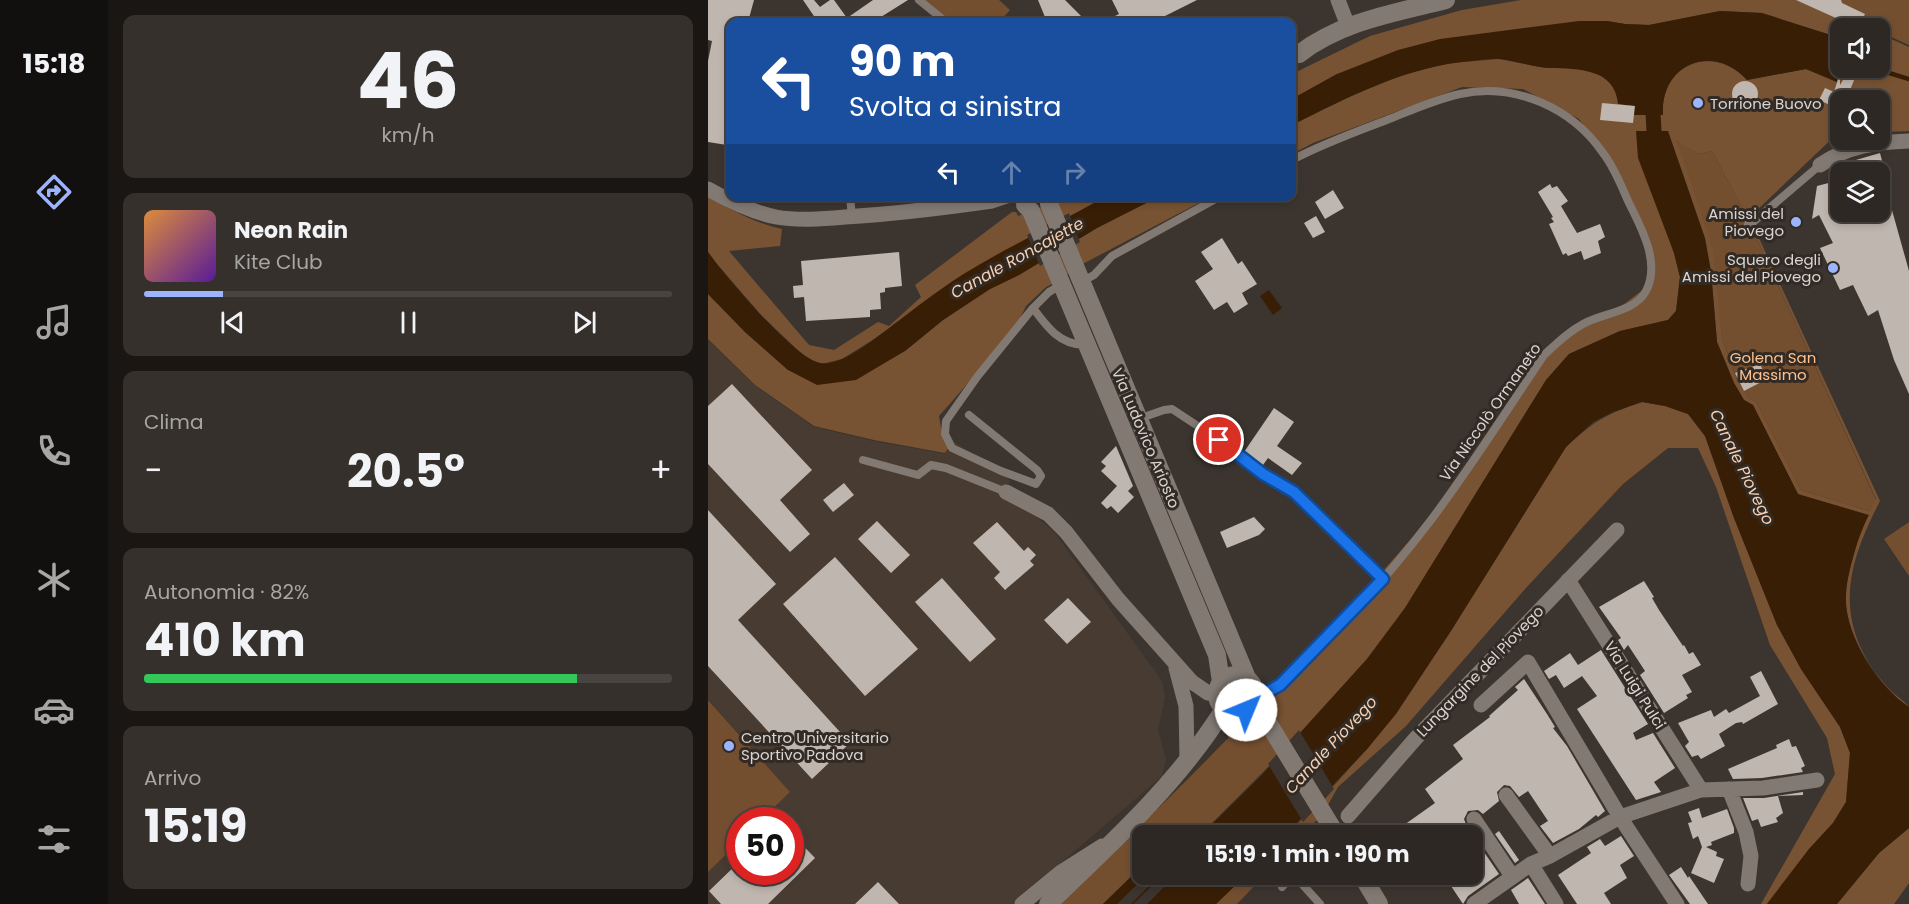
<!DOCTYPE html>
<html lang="it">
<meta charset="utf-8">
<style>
body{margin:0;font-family:Poppins,sans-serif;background:#35302b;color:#f1f3f6;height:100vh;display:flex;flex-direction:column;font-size:22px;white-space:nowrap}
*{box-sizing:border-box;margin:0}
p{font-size:20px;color:#a7a6a6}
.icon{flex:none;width:33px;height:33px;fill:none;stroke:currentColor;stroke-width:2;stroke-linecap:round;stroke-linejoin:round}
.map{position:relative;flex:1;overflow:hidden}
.drawer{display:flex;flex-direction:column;gap:15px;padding:15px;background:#191613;width:600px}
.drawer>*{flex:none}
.top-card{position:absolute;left:18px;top:18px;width:570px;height:183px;border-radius:12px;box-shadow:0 3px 9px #0003,0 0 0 2px #484441;background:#1a4fa0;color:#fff;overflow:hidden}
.controls{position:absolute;left:1122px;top:18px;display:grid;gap:12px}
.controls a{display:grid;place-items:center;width:60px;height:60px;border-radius:12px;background:#2d2823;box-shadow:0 3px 9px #0003,0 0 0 2px #484441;font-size:30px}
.speed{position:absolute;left:18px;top:807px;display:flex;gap:12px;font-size:30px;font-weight:700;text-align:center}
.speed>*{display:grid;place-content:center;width:78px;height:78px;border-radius:50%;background:#2d2823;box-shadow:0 3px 9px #0003,0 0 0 2px #484441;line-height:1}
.speed .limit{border:9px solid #d22;background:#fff;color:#111}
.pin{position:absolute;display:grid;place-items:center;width:51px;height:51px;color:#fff;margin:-26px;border:3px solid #fff;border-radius:50%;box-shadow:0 2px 6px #0007}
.me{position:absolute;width:66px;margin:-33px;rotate:45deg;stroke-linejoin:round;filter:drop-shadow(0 0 4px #0008)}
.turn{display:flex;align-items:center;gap:21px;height:126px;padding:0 24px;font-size:27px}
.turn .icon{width:78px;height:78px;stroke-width:2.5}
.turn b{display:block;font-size:42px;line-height:51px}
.lanes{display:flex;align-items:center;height:57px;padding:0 24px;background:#0003;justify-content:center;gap:30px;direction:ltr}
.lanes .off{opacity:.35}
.big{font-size:45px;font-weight:700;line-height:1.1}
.drawer .widget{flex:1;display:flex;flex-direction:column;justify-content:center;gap:9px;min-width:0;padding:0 21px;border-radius:12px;background:#35302b}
.drawer .dial{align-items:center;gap:0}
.dial b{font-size:78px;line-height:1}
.song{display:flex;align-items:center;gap:18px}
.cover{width:72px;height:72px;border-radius:9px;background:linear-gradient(135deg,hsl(30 70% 55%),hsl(270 70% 35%))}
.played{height:6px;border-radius:3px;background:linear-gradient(90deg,#9cb4fd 15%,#484441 15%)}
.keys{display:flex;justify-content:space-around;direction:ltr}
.heat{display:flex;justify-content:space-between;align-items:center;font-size:33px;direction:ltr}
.charge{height:9px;border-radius:4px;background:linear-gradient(90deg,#34c759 82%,#484441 0)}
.trip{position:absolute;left:424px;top:825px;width:351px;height:60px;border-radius:12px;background:#2d2823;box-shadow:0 3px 9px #0003,0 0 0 2px #484441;font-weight:700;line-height:60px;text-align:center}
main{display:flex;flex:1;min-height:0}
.dock{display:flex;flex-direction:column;width:108px;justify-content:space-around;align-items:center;background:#12100e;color:#a7a6a6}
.dock .icon{width:42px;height:42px}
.dock .current{color:#9cb4fd}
.dock b{font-size:27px;color:#f1f3f6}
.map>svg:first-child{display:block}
.built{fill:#483b31}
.green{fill:#744f2f}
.forest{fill:#785333;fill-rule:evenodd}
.water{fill:#391e06}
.pier{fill:#3c352f}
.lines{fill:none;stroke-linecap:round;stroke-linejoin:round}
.stream{stroke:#391e06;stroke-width:4.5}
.canal{stroke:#391e06;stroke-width:15}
.building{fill:#bfb6af}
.lane{stroke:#827973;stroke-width:8}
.street{stroke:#827973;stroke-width:15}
.secondary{stroke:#827973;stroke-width:18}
.route-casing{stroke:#114b97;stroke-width:15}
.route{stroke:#1a73e8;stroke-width:10}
.poi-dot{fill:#9cb4fd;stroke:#322b25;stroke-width:2}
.labels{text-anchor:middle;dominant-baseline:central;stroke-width:6;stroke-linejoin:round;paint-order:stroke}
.poi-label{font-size:15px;fill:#dad5d1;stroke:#322b25;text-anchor:start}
.park-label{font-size:15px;fill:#ffc08c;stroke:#322b25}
.street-label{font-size:15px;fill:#dad5d1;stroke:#322b25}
.water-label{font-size:16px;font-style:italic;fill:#f6d0b2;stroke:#322b25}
</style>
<main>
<nav class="dock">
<b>15:18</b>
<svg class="icon current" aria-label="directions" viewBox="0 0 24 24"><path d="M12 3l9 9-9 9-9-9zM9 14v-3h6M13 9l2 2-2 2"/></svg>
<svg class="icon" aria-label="music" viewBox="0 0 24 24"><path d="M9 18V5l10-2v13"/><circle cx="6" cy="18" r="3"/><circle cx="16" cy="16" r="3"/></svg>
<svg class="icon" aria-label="phone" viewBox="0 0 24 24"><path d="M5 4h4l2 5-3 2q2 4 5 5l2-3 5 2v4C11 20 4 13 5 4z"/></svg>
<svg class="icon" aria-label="climate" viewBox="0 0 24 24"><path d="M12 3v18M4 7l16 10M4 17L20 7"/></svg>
<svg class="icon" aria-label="car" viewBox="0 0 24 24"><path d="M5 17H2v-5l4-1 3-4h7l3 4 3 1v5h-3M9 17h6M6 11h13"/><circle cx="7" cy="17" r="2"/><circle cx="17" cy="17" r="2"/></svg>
<svg class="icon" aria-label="filters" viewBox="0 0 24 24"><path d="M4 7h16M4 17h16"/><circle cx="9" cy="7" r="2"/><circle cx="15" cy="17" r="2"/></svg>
</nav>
<section class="drawer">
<div class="widget dial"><b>46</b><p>km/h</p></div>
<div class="widget">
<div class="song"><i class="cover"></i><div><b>Neon Rain</b><p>Kite Club</p></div></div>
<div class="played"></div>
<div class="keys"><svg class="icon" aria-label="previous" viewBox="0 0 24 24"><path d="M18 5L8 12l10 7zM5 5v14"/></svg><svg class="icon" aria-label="pause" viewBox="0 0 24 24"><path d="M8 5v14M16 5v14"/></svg><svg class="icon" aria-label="next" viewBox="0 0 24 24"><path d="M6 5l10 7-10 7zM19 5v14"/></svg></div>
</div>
<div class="widget"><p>Clima</p>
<div class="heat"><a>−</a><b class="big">20.5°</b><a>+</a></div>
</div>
<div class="widget"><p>Autonomia · 82%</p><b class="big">410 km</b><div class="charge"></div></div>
<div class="widget"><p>Arrivo</p><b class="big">15:19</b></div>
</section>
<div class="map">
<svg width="1201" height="904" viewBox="0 0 1201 904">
<rect width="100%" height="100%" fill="#3c352f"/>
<path class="built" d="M0 340 46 385 106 427 165 441 237 454 246 442 292 470 302 481 296 499 328 516 347 533 454 681 457 698 450 730 458 759 454 776 305 904H0V872L31 842 32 872H82V820H53L82 792 0 699Z"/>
<path class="green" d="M217 0H291L302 10 291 22H240Z
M1099 0H1201V45L1172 32V28H1164Z
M969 140 991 154 1004 151 1039 217 1168 500 1161 511 1093 490 1049 403 1040 397 1029 380 1014 338 1010 308Z
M1201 522V576L1176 539Z
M0 700 82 792 53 820H32L31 842 0 872Z
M550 707 576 751 492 835 435 836V865L395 904H348C419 841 485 775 550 707Z
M609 804 615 814 594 835 577 836Z
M538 875H557L529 904H508Z"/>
<path class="forest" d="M813 0H1089L1157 28H1132V38L1054 13 1012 11 941 25 917 24 899 21 629 74 584 99V74L662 36 754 10Z
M1172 34 1201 47V131L1176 132 1172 131V100H1132V131L1048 211 1044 223 1172 501C1142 559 1125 611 1166 671 1172 678 1178 686 1184 692 1190 697 1197 702 1201 707 1170 686 1135 632 1138 594 1139 573 1148 551 1152 530L1090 494 1045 405 1036 400 1026 383 1009 342 1003 271 997 238 960 132 929 131 950 208 966 253 972 277 968 311 960 320 912 331 861 354 838 380 697 608 659 659 576 751 550 707 632 620 723 516 834 352 876 320 915 305 937 288 942 255 909 174 871 119 815 89 754 87 605 143 584 154V125L640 97 696 74 742 63 791 59 838 68H868L894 75 909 91 927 106 926 115 955 114C952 64 1005 43 1039 80L1098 69 1129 82 1132 66V68H1172ZM969 141 991 154 1004 151 1039 217 1168 499 1161 511 1093 490 1049 403 1040 397 1029 380 1014 338 1005 250Z
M0 196C23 210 47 223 74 229L72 246 21 251 101 345 126 350 170 322 181 326 213 297 207 285 304 212H308L310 216 351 201V197H397L268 267 163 341 134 359 113 364 97 357 54 316 9 264 0 252Z
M450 197H502L367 268 352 280 338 287 318 306 306 331 231 416 234 434 245 441 237 453 166 440 106 426 47 385 0 339V294L37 332 80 370 197 351 235 320 282 289 311 275 389 228Z
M934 402 957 406 980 414 997 436 1026 518 1069 625 1093 669 1132 727 1142 753 1138 802 1125 823 1101 849 1059 904H1053L1127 774 1119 738 1062 645 1008 487 990 448H960L915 484 817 589 698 726 630 787 616 812 609 804 660 748 741 634 858 447C886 421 898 414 934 402Z
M1201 828V883L1186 904H1129L1171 853Z"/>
<path class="water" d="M1012 11 1054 13 1132 38V66L1129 82 1098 69 1039 80C1005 42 952 64 955 115H926V106L910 104C907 68 870 69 842 68 825 67 809 61 792 59 783 58 773 60 764 61 699 66 641 97 584 125V99L629 74 690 50 732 39 871 21H899L917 24 941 25Z
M928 131H960L997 238 1003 271 1009 342 1026 383 1036 400 1045 405 1090 494 1161 515C1151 533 1139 573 1138 594 1135 634 1169 686 1201 707V828L1171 853 1129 904H1059L1101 849 1125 823 1138 802 1142 753 1132 727 1093 669 1069 625 1026 518 997 436 980 414 957 406 934 402 905 412 885 422 858 447 741 634 688 714 660 748 577 835 492 836 551 778 659 659 697 608 838 380 861 354 912 331 960 320 968 311 972 277 966 253 930 158Z
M397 197H450L389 228 311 275 282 289 235 320 197 351 148 380 109 385 80 370 37 332 0 294V252C16 275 87 359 112 363 131 367 161 343 176 332 206 309 236 285 269 266 311 241 355 221 397 197Z
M561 290 574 308 565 315 552 296Z
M435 865V874L439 875 409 904H395Z
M448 875V874L538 875 508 904H439L460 883V876H454L425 904H423L448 879Z"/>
<path class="pier" d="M361 213 372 242 332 266 319 235Z
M591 730 626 789 595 822 560 764Z"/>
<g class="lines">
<path class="stream" d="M1165 68 1201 79"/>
<path class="canal" d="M944 95 947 149"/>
</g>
<path class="building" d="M0 0H46L40 22H22V126L19 145 0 142V61L4 41 0 40Z
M95 0H106L112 7 122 0H126L139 18 165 0H200L165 22H110Z
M330 0H357L379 22H339Z
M404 0H489L445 22H395L411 14Z
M1088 0H1133L1134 3 1157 14 1150 28Z
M1142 68H1151L1138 100H1132V116L1120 111 1122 105 1111 100 1117 88 1126 92 1130 79H1132V85Z
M1024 94a13 13 0 1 1 26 0a13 13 0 1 1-26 0Z
M894 103 927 106 925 123 892 120Z
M1172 153 1177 172H1136L1134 164Z
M1172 178H1175L1201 271V394L1186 360 1170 310 1160 316 1145 285 1132 290 1112 248 1125 243 1111 215 1104 219 1109 186 1132 180V212H1172Z
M842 184 844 188 849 186 860 201 853 206 869 233 892 224 897 237 890 241 893 253 876 260 873 251 860 256 858 253 855 255 841 224 846 222 843 218 845 217 830 192Z
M625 190 636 208 617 219 607 202Z
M608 216 617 232 605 238 596 223Z
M514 238 530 264 534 261 549 284 534 293 540 304 526 313 519 302 506 310 487 281 505 269 493 252Z
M191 252 194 286 177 288V292L172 293 173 309 162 310V317L98 321 96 297 86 298 85 286 95 285 93 261Z
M1052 364 1059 379 1036 391 1027 373Z
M24 384 104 470 72 500 102 534 82 552 0 464V406Z
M566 408 586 422 569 446 594 463 584 475 560 458 555 465 536 452Z
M408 446 425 486 420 491 426 497 410 513 403 506 399 509 393 503 409 486 393 471 398 466 393 462Z
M136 483 146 495 125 512 115 500Z
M0 510 68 584 30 620 142 743 104 779 0 666Z
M546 517 557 529 551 535 519 548 512 532Z
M169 521 202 555 183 573 150 539Z
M289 522 316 551 320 547 328 555 322 561 326 565 297 590 286 578 292 572 265 543Z
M127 557 210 649 157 696 75 604Z
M234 578 288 639 262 662 207 602Z
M936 581 946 597 944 598 951 610 975 646 976 645 981 654 985 652 993 665 974 675 984 692 978 695 980 698 956 713 932 675 937 671 920 645 916 650 910 640 913 638 891 607Z
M360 598 383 622 359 644 336 620Z
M893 650 940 724 925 733 928 740 945 733 967 768 946 782 953 792 928 800 869 709 889 696 874 676 856 688 848 675 841 679 836 671 862 653 870 665Z
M1053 671 1070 704 1035 724 1034 722 1028 723 1011 734 1017 746 993 759 990 755 984 757 977 746 981 742 970 723 1003 710 1006 717 1018 709 1021 713 1052 696 1042 677Z
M816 679 839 714 847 727 845 728 859 746 897 811 890 817 888 815 871 829 845 843 832 826 840 821 820 791 811 797 802 786 796 785 789 792 791 801 775 814 770 810 760 811 756 819 759 827 757 828 755 825 740 836H703L696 825 727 803 717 789 755 759 745 745 782 717 781 716 810 690 807 687Z
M1081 739 1084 747 1088 746 1097 766 1093 768 1095 772 1054 778 1025 779 1020 769 1069 748 1068 745Z
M1095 792V795L1070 796 1075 813 1068 818 1070 822 1053 827 1050 819 1044 821 1035 798H1056Z
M991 808 994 818 1019 809 1026 828V833L1003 842 1004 845 998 847 1009 852 1008 856 1016 859 1006 883 983 873 994 847 990 836 985 839 980 823 984 822 980 812Z
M791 831 811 860 807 863 787 834Z
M82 832 107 858 60 904H13L1 891 32 861V872H82Z
M765 836 791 874 760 896 755 904 743 886 759 874H765Z
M913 836 926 856 912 865 919 878 896 893 903 904H869L850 875 883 853 879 847 892 839 897 846Z
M973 867 980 878 981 876 1000 904H982L961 875Z
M820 878 837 904H811L803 890Z
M170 882 191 904H147Z"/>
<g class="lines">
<path class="lane" d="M211 0 238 22
M142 196 144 217
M1039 232 1040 224 1044 223 1112 165
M375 281 386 275 404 256 513 196
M325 308C339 327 352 345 377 345
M261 415 329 470 333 476 328 484 293 471 244 448 237 434 238 421 269 377 325 308 341 292 353 285
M430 419 456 410 464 409 511 440 555 474 586 492 674 579
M155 460 210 475 223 465 238 468 298 492
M548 693 561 691 572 685C627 635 678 579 723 520 763 467 799 410 836 355 849 343 860 332 875 324 894 313 927 312 938 291 953 263 933 227 920 201 913 185 906 167 895 153 864 108 807 82 752 94 729 99 706 109 684 118 650 131 616 143 584 160
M586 875 612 904
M574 887 586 874"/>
<path class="street" d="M630 0 640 26
M1112 165C1139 146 1169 142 1201 141
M0 189C21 201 43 212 68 217 90 221 114 219 137 217 186 214 235 208 284 201L299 196
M298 492 340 514 358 532 410 599 484 682 500 693 509 694
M860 580 993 790
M468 668 478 706 479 759
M773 705 820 662 912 817 969 904
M1021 789 1038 832 1043 856 1040 884
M798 795 842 856
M640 816 708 738 909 530
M766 819 804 876
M823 864 848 904
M314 904 353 872 394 846
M766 904 823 864 842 856 912 817 993 790 1055 788 1109 780"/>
<path class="secondary" d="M591 54C634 21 687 13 738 0
M341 196V204L539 678
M317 205 323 211 509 655 513 682
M509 694a19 19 0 1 1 38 0a19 19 0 1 1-38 0Z
M544 705 562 726 629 836
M653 874 671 904
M340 904C403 844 470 783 516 709"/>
</g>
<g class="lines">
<g class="route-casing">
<path id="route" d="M511 440 555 474 586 492 675 579 572 685 561 691 548 693 544 705 538 710"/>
</g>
<use href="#route" class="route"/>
</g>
<g class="poi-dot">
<circle cx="990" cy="103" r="6"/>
<circle cx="1088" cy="222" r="6"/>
<circle cx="1125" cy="268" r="6"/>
<circle cx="21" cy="746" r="6"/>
</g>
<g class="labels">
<g class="poi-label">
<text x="1002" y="103">Torrione Buovo</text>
<text x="1076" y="213" text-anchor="end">Amissi del<tspan x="1076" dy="17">Piovego</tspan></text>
<text x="1113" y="259" text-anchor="end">Squero degli<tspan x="1113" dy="17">Amissi del Piovego</tspan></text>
<text x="33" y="737">Centro Universitario<tspan x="33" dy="17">Sportivo Padova</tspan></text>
</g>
<g class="park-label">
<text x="1065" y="357">Golena San<tspan x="1065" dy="17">Massimo</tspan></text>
</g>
<g class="street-label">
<text transform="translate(782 412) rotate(-55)">Via Niccolò Ormaneto</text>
<text transform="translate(438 438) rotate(67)">Via Ludovico Ariosto</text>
<text transform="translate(772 671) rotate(-46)">Lungargine del Piovego</text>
<text transform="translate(927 685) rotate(58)">Via Luigi Pulci</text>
</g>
<g class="water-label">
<text transform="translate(309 258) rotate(-29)">Canale Roncajette</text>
<text transform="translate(1034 467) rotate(64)">Canale Piovego</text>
<text transform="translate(623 745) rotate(-47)">Canale Piovego</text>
</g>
</g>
</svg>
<div class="controls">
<a><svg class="icon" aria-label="sound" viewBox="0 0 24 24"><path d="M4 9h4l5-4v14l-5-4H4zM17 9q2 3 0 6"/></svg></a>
<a><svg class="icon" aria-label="search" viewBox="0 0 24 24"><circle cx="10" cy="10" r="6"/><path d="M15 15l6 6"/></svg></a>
<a><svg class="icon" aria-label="layers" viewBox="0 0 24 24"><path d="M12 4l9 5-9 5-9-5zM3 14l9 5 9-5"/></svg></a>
</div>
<div class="speed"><div class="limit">50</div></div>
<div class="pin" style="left:511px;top:440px;background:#d93025"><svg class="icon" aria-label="arrive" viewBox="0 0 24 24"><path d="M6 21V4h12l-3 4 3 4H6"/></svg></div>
<svg class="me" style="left:538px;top:710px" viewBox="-20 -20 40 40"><circle r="19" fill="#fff"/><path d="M0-13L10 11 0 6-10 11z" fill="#1a73e8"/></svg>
<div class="trip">15:19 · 1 min · 190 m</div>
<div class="top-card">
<div class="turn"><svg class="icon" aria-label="left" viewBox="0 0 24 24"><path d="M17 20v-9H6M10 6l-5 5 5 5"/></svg><div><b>90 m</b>Svolta a sinistra</div></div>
<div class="lanes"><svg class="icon" aria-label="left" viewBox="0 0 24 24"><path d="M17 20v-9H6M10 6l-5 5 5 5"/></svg><svg class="icon off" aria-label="ahead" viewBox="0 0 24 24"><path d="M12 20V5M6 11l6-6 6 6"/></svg><svg class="icon off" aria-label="right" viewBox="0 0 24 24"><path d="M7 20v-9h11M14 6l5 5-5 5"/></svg></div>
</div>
</div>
</main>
